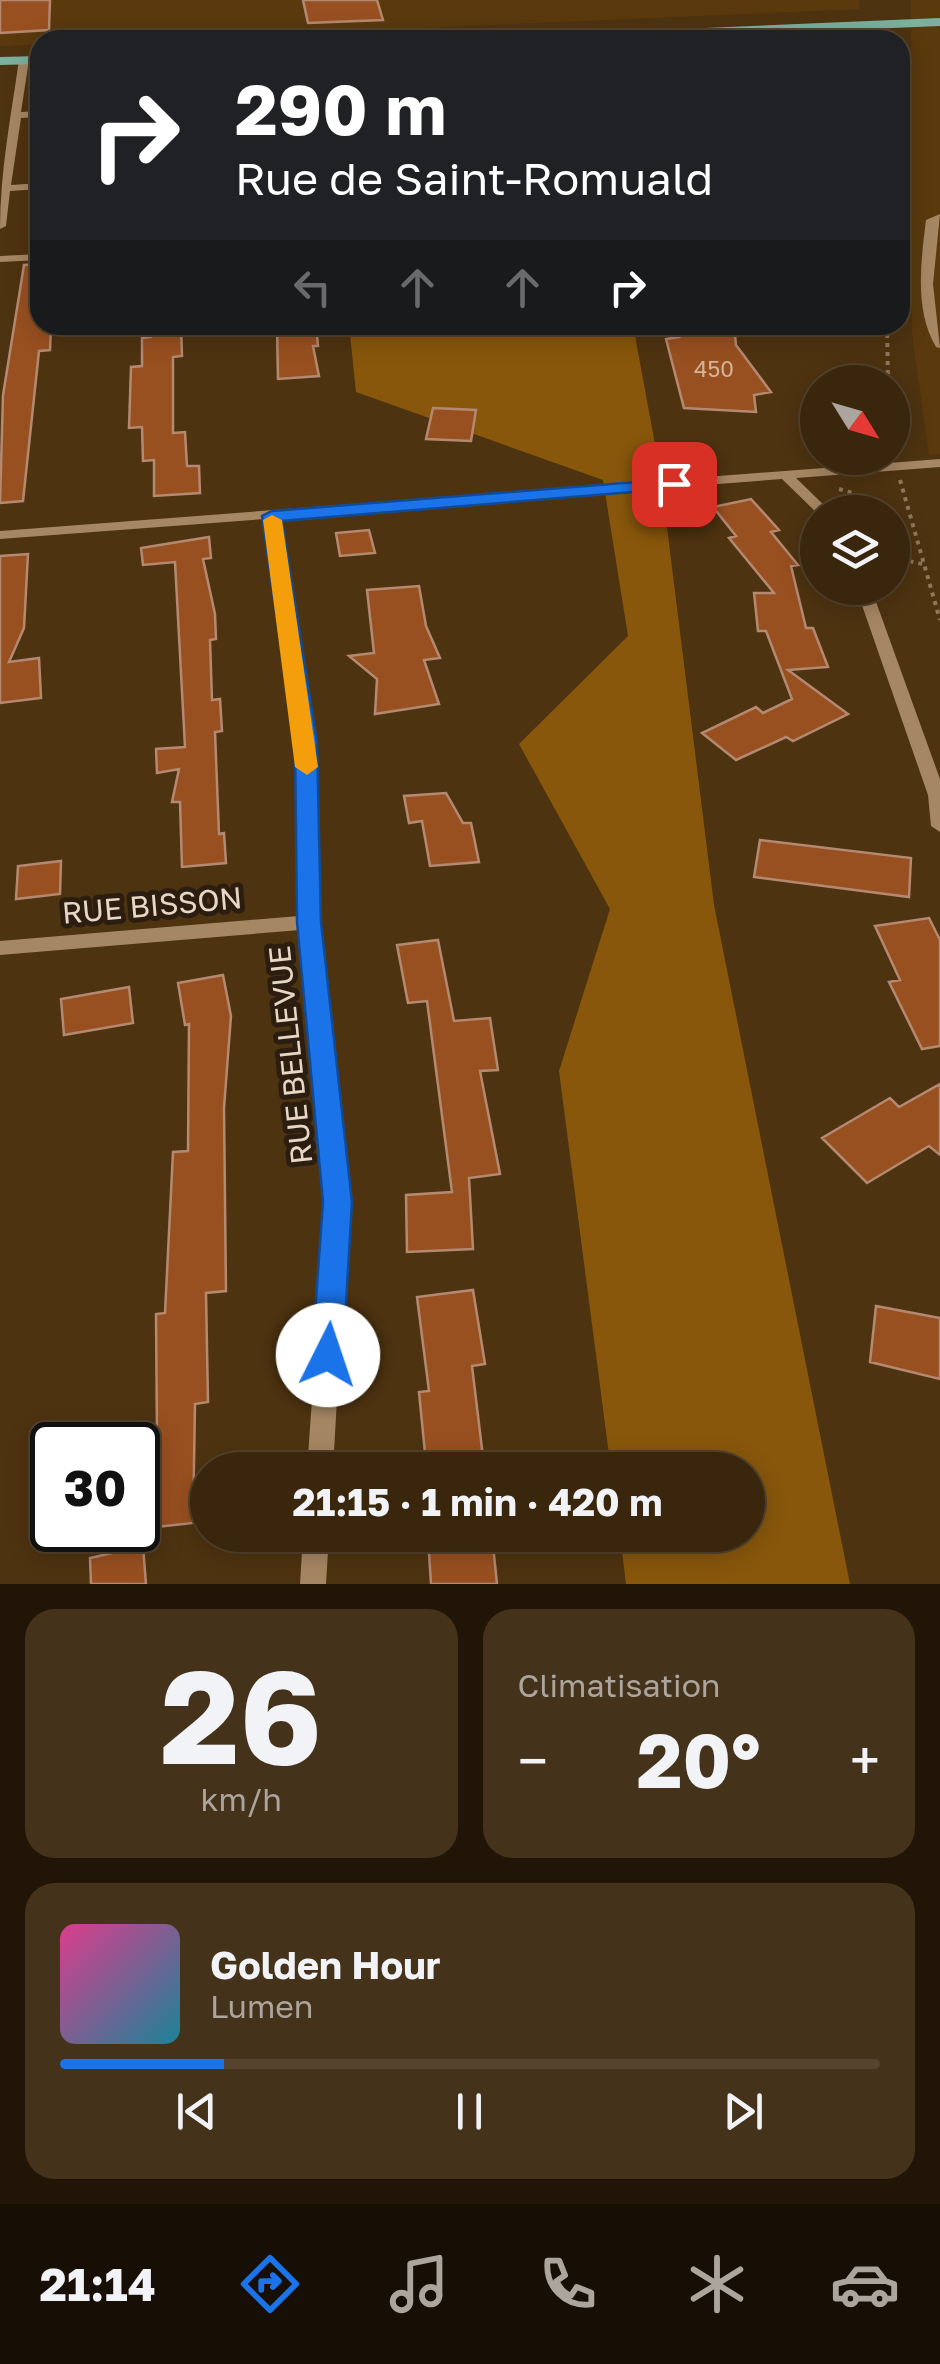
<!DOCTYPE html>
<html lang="fr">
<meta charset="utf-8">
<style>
body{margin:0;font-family:"Golos Text",sans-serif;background:#45321a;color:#f1f3f6;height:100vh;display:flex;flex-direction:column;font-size:38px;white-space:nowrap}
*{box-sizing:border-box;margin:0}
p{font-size:32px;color:#aba59d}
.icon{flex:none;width:55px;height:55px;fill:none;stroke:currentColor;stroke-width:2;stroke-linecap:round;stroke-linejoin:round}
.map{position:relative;height:1584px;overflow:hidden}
.side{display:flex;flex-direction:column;gap:25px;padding:25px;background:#201507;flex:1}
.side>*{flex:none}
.hud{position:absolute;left:30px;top:30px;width:880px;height:305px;border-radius:30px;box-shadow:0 5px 25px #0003,0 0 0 2px #54432d;background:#202124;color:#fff;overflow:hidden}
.needle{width:65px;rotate:127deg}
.buttons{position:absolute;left:800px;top:365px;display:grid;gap:20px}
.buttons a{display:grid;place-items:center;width:110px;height:110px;border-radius:50%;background:#3a260c;box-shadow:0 5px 25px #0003,0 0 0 2px #54432d;font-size:50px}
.speed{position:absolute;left:30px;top:1422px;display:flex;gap:20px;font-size:50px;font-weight:700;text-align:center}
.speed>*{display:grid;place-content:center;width:130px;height:130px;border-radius:50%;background:#3a260c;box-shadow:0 5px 25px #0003,0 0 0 2px #54432d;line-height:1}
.speed .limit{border:5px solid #111;border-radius:15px;background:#fff;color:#111}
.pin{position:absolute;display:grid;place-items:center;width:85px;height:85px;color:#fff;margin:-42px;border-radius:20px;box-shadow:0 5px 15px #0006}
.me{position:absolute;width:110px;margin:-55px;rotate:4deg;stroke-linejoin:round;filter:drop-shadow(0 0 8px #0008)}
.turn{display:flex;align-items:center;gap:35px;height:210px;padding:0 40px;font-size:45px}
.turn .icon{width:130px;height:130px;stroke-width:2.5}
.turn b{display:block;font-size:70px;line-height:85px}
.lanes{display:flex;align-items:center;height:95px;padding:0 40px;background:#0003;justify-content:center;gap:50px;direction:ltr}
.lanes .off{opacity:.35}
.big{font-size:75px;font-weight:700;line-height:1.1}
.side .widget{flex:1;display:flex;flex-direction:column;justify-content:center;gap:15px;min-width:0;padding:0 35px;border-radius:30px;background:#45321a}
.side .dial{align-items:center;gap:0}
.dial b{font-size:130px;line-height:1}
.song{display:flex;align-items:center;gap:30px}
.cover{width:120px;height:120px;border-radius:15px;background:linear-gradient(135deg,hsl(330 70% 55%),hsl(190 70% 35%))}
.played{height:10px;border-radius:5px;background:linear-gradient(90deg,#1a73e8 20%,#54432d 20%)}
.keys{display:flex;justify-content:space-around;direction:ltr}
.heat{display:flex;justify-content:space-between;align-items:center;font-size:55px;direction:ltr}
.side .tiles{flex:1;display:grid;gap:25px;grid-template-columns:1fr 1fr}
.widget:last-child{grid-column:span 2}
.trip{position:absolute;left:190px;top:1452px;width:575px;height:100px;border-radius:50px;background:#3a260c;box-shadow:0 5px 25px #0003,0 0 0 2px #54432d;font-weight:700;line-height:100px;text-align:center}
.menu{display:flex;height:160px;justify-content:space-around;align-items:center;background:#170f05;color:#aba59d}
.menu .icon{width:70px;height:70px}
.menu .on{color:#1a73e8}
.menu b{font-size:45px;color:#f1f3f6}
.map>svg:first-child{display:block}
.built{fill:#5a390d}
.green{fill:#88570b}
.building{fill:#995020;stroke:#b48972;stroke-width:2.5}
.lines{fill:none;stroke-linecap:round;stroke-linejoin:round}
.path{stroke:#8e775b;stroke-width:4;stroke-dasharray:4 5;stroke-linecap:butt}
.minor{fill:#a68763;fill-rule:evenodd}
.major{fill:#7bb19f;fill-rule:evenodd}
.route{fill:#1a73e8;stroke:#114b97;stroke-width:2.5}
.slow{fill:#f59e0b}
.labels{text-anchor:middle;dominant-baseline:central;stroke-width:10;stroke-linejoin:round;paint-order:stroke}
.far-number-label{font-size:22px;fill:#d4b59b}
.street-label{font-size:30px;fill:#e8d7c4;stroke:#2b1e10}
</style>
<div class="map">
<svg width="940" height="1584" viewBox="0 0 940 1584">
<rect width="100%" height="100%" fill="#4e3310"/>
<path class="built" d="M0 0H859L860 9 145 40H40V45L0 46Z
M911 0H940V454L929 455 912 335Z"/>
<path class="green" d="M349 325H633L660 471 714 905 850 1584H626L620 1535H748V1470H611L559 1071 610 909 519 744 628 636 603 480 356 392Z"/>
<path class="building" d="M0 0H50L49 30 0 33Z
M303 0H377L383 20 308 23Z
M40 264V327L51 326 50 350 39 351 23 501 0 503 3 395 24 265Z
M151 325H181L182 356 173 357V433L185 432 187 466H199L200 493 154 496V460L143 461 142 427 129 428 131 367 142 366V338L151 337Z
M316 325 318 346H313L319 376 278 379 277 327Z
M671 325H734L736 345 771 392 754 395 756 412 684 408 666 339 679 337Z
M433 408 476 410 471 441 426 439Z
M751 499 779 530 771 532 798 565 791 566 806 628H813L828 667 788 670 848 714 793 741 786 737 736 760 702 733 756 707 763 713 792 699 766 631H758L754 593H774L729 538 736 536 713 507Z
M369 530 375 553 340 556 336 533Z
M209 537 211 558 203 559 215 614 216 639 210 640 212 700 220 699 222 731 215 732 219 834 224 833 226 863 182 867 180 802H172L179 769 157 773 156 749 185 747 175 562 143 565 141 548Z
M28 554 24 628 9 662 39 658 41 698 0 703V556Z
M419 586 426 626 440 658 424 660 439 704 375 714 377 679 349 656 374 653 367 590Z
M446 793 463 823H471L479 862 430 866 422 821 409 823 404 796Z
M760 840 911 858 909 897 754 877Z
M61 861 60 894 16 899 18 866Z
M929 918 940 940V1046L922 1049 889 982 900 980 875 926Z
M438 940 454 1021 490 1018 498 1070 480 1071 500 1174 469 1178 473 1249 407 1252 406 1195 452 1192 427 1001 408 1003 397 945Z
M223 975 231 1016 224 1108 226 1291 206 1293 208 1402 195 1404 193 1523 138 1529 141 1438 157 1436 156 1314 165 1313 173 1152 188 1151 189 1024 185 1025 178 983Z
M129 987 133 1023 64 1035 61 999Z
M940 1084V1155L929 1146 867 1183 822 1138 890 1098 899 1107Z
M473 1290 485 1364 472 1366 483 1457 426 1463 419 1392 429 1391 417 1297Z
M876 1306 940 1318V1379L870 1362Z
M492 1535 497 1584H431L428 1537Z
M143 1546 146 1584H91L90 1558Z"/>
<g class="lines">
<path class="path" d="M887 325 888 382
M900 480 940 620
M839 489 853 493 872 512
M892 557 922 564"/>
<path class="minor" d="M24 57 29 60 21 112 40 111V117L21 118 11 185 40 183V189L10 191 6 226 0 229C0 172 11 116 19 60Z
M940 214 933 284 940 348 936 347C914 310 921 261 926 220Z
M40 254V260L0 262V256Z
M940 459V467L796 478 831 512 818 514 782 479 279 518 314 742 318 922 348 1202 333 1470H307L326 1202 300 930 0 955V941L299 916 298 742 265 519 0 539V531Z
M856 588H871L940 779V832L931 826 928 795Z
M303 1535H329L326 1584H300Z"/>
<path class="major" d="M940 18V26L606 40H509L515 36Z
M40 56V64L0 65V57Z"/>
</g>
<path class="route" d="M674 479 684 484 681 488 282 521 317 742 321 922 352 1202 343 1355 338 1365 328 1369 317 1365 312 1355 323 1202 297 922 295 742 262 516 272 511Z"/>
<path class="slow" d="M272 515 282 520 318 767 307 775 295 767 263 520Z"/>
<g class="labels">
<g class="far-number-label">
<text x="714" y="368">450</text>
</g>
<g class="street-label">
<text transform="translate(152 905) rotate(-5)">RUE BISSON</text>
<text transform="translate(290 1055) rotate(-96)">RUE BELLEVUE</text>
</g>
</g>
</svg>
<div class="buttons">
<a><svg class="needle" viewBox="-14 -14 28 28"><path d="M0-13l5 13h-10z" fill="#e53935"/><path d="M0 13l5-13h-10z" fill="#aba59d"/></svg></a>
<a><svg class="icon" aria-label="layers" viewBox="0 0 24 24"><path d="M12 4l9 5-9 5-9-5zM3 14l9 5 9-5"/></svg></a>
</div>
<div class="speed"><div class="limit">30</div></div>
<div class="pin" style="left:674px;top:484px;background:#d93025"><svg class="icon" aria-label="arrive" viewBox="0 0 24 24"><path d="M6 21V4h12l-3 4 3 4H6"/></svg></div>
<svg class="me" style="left:328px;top:1355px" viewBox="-20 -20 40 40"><circle r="19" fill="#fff"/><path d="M0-13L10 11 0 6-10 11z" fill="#1a73e8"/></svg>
<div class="trip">21:15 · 1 min · 420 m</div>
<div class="hud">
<div class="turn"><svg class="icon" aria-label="right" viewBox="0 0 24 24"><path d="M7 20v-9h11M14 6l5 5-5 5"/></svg><div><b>290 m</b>Rue de Saint-Romuald</div></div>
<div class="lanes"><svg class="icon off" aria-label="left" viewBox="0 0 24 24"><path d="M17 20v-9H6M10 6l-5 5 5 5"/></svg><svg class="icon off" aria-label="ahead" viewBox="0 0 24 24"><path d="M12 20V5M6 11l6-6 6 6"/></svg><svg class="icon off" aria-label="ahead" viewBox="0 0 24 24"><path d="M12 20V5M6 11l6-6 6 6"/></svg><svg class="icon" aria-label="right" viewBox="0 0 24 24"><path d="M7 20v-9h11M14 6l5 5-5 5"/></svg></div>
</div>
</div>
<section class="side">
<div class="tiles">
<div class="widget dial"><b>26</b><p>km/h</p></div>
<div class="widget"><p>Climatisation</p>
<div class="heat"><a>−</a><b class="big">20°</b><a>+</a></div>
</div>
<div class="widget">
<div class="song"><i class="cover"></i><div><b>Golden Hour</b><p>Lumen</p></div></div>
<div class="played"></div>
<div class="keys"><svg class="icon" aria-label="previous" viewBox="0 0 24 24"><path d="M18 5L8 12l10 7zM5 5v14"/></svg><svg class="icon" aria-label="pause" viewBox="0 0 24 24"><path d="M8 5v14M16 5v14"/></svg><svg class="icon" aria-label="next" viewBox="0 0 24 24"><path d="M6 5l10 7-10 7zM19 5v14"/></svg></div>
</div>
</div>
</section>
<nav class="menu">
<b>21:14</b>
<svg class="icon on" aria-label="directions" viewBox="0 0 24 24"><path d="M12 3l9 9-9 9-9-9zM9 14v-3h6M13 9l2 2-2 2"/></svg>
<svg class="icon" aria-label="music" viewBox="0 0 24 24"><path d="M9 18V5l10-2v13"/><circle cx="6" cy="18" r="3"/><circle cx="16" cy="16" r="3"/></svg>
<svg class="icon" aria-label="phone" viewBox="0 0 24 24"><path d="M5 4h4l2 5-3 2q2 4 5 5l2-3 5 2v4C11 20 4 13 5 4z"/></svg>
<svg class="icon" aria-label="climate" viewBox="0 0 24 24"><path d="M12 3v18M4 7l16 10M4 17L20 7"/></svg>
<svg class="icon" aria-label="car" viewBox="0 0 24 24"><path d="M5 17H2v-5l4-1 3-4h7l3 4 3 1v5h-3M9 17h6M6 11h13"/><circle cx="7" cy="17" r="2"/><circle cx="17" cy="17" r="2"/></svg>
</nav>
